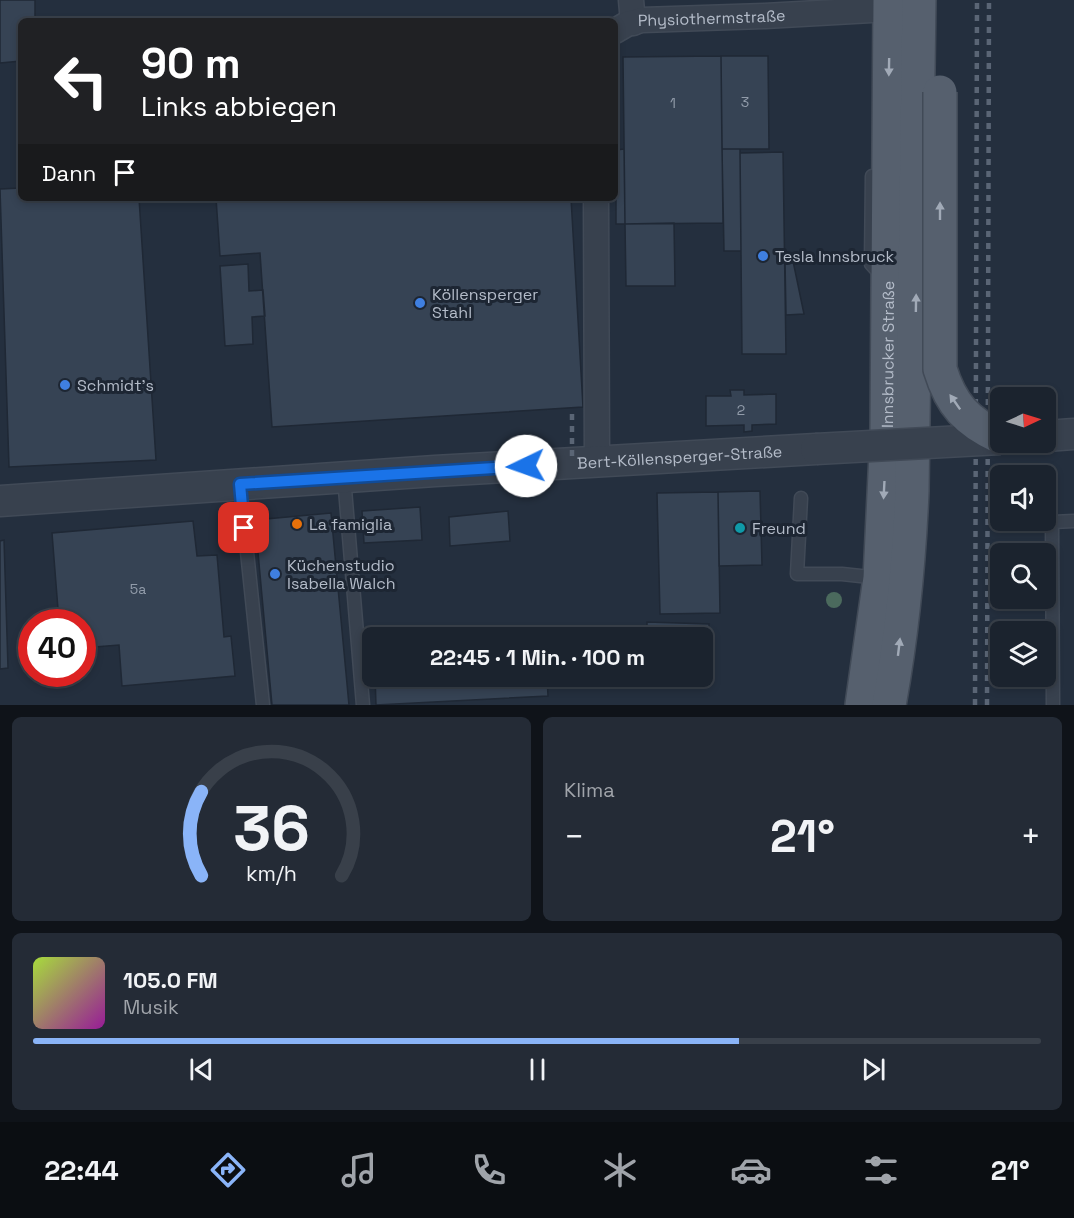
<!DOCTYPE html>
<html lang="de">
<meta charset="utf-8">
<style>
body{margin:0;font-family:"Space Grotesk",sans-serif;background:#242b36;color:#f1f3f6;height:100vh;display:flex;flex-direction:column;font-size:22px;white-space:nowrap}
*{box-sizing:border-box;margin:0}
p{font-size:20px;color:#a0a4aa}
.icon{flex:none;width:33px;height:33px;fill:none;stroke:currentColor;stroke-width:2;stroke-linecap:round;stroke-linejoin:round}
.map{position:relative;height:705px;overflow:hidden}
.side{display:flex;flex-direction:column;gap:12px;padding:12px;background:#0f1319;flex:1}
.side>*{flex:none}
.hud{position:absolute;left:18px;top:18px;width:600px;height:183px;border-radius:9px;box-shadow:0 3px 9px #0003,0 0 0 2px #39404a;background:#202124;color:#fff;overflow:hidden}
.needle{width:39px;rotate:86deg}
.tools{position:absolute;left:990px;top:387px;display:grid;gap:12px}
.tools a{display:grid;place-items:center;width:66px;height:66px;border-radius:9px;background:#1b232e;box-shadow:0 3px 9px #0003,0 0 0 2px #39404a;font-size:30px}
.speed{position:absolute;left:18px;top:609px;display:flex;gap:12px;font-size:30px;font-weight:700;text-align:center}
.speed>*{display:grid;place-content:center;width:78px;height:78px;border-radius:50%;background:#1b232e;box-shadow:0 3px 9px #0003,0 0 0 2px #39404a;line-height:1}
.speed .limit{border:9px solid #d22;background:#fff;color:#111}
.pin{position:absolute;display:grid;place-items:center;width:51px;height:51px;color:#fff;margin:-26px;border-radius:12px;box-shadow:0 3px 9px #0006}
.me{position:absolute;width:66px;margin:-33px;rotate:267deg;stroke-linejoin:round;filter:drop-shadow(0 0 4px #0008)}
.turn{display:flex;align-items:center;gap:21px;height:126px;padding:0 24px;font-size:27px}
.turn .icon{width:78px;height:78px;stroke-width:2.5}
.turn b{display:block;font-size:42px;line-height:51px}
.then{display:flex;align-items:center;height:57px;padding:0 24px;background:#0003;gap:12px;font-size:22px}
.big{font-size:45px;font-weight:700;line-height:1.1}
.side .tile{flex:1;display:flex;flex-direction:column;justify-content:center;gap:9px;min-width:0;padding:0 21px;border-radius:9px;background:#242b36}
.side .dial{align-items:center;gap:0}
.dial svg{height:156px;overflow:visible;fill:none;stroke:#39404a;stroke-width:7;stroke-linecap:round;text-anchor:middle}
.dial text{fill:#f1f3f6;stroke:none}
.song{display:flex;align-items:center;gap:18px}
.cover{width:72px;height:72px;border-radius:9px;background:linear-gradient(135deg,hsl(80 70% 55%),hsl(300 70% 35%))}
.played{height:6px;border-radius:3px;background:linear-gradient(90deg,#8ab4f8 70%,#39404a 70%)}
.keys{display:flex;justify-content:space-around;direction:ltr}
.heat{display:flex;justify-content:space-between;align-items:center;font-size:33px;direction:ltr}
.side .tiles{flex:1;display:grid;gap:12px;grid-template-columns:1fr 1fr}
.tile:last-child{grid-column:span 2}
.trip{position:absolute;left:362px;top:627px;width:351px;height:60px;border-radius:9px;background:#1b232e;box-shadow:0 3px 9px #0003,0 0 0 2px #39404a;font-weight:700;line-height:60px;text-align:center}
.tab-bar{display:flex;height:96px;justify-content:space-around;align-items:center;background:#0b0e12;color:#a0a4aa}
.tab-bar .icon{width:42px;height:42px}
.tab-bar .current{color:#8ab4f8}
.tab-bar b{font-size:27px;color:#f1f3f6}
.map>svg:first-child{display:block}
.building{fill:#364354;stroke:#1f2835;stroke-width:1.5}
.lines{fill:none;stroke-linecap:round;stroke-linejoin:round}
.service-casing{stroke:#414a57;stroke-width:15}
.minor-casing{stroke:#414a57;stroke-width:27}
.tertiary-casing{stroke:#414a57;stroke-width:33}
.primary-casing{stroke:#414a57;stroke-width:36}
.service{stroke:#38414e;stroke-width:12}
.minor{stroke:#38414e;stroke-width:24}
.tertiary{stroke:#38414e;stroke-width:30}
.primary{stroke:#56606e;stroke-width:33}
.rail{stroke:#5a6575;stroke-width:4.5;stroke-dasharray:6 6;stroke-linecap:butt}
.tertiary-bridge-casing{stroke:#414a57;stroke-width:33;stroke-linecap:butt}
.primary-bridge-casing{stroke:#414a57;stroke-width:36;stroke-linecap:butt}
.tertiary-bridge{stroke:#38414e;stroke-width:30}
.primary-bridge{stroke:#56606e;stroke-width:33}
.tree{fill:#4b6a5d}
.oneway{fill:#a1aab7}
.route-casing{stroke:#114b97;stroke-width:15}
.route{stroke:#1a73e8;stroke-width:10}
.shop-dot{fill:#3f7fe0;stroke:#1d2633;stroke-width:2}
.food-dot{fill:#e8710a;stroke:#1d2633;stroke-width:2}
.culture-dot{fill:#0f9aa8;stroke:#1d2633;stroke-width:2}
.labels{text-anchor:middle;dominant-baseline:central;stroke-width:6;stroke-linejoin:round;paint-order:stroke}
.number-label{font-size:14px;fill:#929caa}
.street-label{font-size:16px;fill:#b4bcc9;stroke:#1d2633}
.poi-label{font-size:16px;fill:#b4bcc9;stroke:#1d2633;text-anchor:start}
</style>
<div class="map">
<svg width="1074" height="705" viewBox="0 0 1074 705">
<rect width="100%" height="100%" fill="#242f3e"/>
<path class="building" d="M0 0H35V21H21V61L0 63Z
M721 56 723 223 625 224 623 57Z
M721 56H768L769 149H722Z
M624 149 625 224H616V150Z
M722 149H740L741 251H724Z
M783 152 786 354H742L740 153Z
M21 188V198H139L156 460 9 467 0 189Z
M216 198H571L583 407 272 427 260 253 220 256Z
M674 223 675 286H626L625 224Z
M785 261H793L804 314 786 315Z
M248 264 249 291 263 290 265 316 252 317 253 344 225 346 220 266Z
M730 390H744V395L776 394V424L752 425V431L744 432V425L706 426V396H731Z
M760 491 762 565 719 566 718 492Z
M718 492 720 613 660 614 657 493Z
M420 507 422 540 364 543 362 511Z
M508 511 510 541 450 546 449 517Z
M331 513 349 705H272L255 520Z
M193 521 197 556 217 555 224 637 231 636 235 676 122 686 119 645 82 648V622H59L52 533Z
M4 540 8 668 0 669V541Z
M647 622 709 624V649H702V638H647Z
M375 676H547L548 696 376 705Z"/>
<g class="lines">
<g class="service-casing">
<path id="service" d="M872 176 871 264 881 275
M344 477 363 705
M240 485 263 705
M801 498 797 574H842L879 578
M1053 705 1052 522 1074 521"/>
</g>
<g class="minor-casing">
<g id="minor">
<path d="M631 0 633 23"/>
<path id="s1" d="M615 31 627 24 642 20 765 16 907 8"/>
<path d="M596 198 597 462"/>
</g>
</g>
<g class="tertiary-casing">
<g id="tertiary">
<path d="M1046 436 1074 434"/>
<path id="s2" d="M0 501 435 471 816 449"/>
</g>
</g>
<g class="primary-casing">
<g id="primary">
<path id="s3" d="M862 705 880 578 887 432 890 0"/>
<path d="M889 705C902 634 909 563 912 491L919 0"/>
</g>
</g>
<use href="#service" class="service"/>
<use href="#minor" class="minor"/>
<use href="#tertiary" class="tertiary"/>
<use href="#primary" class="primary"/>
<path class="rail" d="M572 456V408
M975 705 977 0
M987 705 989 0"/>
<g class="tertiary-bridge-casing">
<path id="tertiary-bridge" d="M816 449 1000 439"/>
</g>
<g class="primary-bridge-casing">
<path id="primary-bridge" d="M940 92V369C951 405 967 422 1000 437"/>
</g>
<use href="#tertiary-bridge" class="tertiary-bridge"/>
<use href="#primary-bridge" class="primary-bridge"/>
</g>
<circle class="tree" cx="834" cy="600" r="8"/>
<defs><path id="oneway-solid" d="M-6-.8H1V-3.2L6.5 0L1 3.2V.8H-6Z" transform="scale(1.5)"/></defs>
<g class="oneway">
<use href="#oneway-solid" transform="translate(889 67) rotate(91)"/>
<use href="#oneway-solid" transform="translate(940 211) rotate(-90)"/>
<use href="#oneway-solid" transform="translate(916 303) rotate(-89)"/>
<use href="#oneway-solid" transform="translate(955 402) rotate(-125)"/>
<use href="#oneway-solid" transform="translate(884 490) rotate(93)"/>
<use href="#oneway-solid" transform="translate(899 647) rotate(-83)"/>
</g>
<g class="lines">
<g class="route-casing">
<path id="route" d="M244 528 240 484 526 466"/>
</g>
<use href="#route" class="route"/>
</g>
<g class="shop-dot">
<circle cx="763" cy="256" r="6"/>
<circle cx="420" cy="303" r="6"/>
<circle cx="65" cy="385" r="6"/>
<circle cx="275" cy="574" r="6"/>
</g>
<circle class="food-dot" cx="297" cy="524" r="6"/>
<circle class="culture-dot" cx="740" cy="528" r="6"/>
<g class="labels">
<g class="number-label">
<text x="745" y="102">3</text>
<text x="673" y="103">1</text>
<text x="741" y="410">2</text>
<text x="138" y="589">5a</text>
</g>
<g class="street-label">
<text stroke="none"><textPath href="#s1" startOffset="99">Physiothermstraße</textPath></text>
<text stroke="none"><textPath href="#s3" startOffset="352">Innsbrucker Straße</textPath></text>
<text stroke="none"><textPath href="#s2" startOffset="681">Bert-Köllensperger-Straße</textPath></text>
</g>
<g class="poi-label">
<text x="775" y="256">Tesla Innsbruck</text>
<text x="432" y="294">Köllensperger<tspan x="432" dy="18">Stahl</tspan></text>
<text x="77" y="385">Schmidt's</text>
<text x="309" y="524">La famiglia</text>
<text x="752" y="528">Freund</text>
<text x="287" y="565">Küchenstudio<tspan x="287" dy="18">Isabella Walch</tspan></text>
</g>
</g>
</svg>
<div class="tools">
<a><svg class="needle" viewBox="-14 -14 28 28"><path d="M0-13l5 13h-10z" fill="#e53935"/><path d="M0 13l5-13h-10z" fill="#a0a4aa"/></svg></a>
<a><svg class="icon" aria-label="sound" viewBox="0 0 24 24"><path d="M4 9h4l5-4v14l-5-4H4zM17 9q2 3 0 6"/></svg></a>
<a><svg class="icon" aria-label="search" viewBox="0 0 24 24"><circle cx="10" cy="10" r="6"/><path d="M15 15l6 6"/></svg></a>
<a><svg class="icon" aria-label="layers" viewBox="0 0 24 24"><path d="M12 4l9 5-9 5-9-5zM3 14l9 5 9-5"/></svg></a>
</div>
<div class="speed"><div class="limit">40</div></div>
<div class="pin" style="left:244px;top:528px;background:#d93025"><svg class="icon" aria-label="arrive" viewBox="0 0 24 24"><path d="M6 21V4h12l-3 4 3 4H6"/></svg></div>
<svg class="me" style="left:526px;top:466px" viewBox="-20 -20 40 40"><circle r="19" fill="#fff"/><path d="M0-13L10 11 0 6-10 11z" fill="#1a73e8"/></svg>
<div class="trip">22:45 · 1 Min. · 100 m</div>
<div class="hud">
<div class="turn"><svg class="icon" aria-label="left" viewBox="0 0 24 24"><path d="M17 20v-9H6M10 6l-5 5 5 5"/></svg><div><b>90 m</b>Links abbiegen</div></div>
<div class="then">Dann<svg class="icon" aria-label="arrive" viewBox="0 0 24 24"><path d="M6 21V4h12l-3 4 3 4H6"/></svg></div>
</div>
</div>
<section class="side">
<div class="tiles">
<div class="tile dial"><svg viewBox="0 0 100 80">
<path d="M14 69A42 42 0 1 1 86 69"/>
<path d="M14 69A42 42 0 0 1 14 26" stroke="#8ab4f8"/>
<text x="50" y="56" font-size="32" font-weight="700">36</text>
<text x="50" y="72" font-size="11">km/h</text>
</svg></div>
<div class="tile"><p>Klima</p>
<div class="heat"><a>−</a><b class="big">21°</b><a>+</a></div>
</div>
<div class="tile">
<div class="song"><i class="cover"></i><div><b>105.0 FM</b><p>Musik</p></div></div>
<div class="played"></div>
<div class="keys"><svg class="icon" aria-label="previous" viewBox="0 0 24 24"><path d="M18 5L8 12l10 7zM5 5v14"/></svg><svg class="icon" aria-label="pause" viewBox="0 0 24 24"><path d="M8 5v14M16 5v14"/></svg><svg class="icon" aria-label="next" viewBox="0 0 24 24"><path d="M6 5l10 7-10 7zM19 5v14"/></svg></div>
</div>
</div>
</section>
<nav class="tab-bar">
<b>22:44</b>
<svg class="icon current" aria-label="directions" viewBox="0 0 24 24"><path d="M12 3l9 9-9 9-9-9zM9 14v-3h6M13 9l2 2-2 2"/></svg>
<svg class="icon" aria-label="music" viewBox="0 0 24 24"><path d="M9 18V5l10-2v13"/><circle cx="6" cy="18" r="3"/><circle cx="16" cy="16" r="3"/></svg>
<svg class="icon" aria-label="phone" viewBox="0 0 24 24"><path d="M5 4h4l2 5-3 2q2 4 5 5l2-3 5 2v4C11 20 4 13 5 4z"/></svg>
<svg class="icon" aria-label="climate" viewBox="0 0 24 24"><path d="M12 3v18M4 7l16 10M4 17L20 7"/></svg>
<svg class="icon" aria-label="car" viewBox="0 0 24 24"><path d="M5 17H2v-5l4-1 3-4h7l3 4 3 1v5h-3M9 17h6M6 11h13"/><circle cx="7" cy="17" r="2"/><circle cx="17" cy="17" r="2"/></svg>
<svg class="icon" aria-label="filters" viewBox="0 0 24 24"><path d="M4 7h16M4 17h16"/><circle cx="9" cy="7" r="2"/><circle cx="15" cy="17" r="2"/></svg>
<b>21°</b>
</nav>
